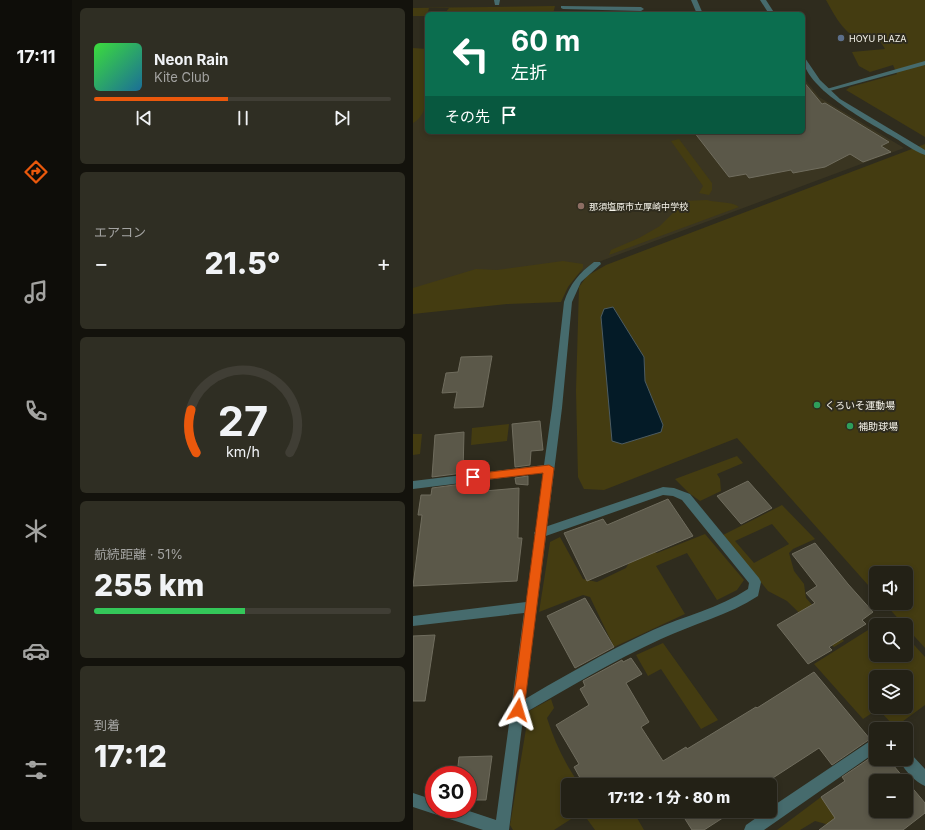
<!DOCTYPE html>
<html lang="ja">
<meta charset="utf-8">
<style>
body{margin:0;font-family:Inter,"Noto Sans JP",sans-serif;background:#2f2e23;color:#f1f3f6;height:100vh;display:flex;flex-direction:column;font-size:15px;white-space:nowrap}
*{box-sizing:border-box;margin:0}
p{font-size:13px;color:#a3a3a1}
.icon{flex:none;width:22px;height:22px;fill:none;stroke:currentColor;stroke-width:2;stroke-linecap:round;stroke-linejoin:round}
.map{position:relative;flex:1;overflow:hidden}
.side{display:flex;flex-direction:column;gap:8px;padding:8px;background:#13120c;width:341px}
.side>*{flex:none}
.banner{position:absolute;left:12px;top:12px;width:380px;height:122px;border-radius:6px;box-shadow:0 2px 6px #0003,0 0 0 1px #403e35;background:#0b6e4f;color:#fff;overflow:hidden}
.buttons{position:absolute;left:456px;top:566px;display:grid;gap:8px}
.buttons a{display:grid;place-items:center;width:44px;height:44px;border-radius:6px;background:#232116;box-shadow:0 2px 6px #0003,0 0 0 1px #403e35;font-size:20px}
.speed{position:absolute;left:12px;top:766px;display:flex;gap:8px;font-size:20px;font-weight:700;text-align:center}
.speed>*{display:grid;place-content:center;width:52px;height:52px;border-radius:50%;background:#232116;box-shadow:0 2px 6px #0003,0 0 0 1px #403e35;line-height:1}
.speed .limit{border:6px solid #d22;background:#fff;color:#111}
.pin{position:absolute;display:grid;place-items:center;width:34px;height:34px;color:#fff;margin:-17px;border-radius:8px;box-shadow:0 2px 6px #0006}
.me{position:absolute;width:44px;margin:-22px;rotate:7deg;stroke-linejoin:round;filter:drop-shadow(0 0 3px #0008)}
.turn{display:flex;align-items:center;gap:14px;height:84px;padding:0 20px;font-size:18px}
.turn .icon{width:52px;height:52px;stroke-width:2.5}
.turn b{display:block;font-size:28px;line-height:34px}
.then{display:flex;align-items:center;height:38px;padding:0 20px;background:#0003;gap:8px;font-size:15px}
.big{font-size:30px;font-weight:800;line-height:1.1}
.side .widget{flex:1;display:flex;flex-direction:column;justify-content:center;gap:6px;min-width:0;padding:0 14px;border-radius:6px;background:#2f2e23}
.side .dial{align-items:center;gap:0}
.dial svg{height:104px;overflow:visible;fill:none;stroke:#403e35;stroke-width:7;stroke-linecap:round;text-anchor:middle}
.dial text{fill:#f1f3f6;stroke:none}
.song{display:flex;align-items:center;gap:12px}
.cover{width:48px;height:48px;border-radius:6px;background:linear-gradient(135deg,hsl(120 70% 55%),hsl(200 70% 35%))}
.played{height:4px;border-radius:2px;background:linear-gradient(90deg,#ea580c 45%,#403e35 45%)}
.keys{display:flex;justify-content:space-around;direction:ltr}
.heat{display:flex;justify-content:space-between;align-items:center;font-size:22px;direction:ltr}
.charge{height:6px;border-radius:3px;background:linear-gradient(90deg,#34c759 51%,#403e35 0)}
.trip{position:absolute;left:148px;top:778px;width:216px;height:40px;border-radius:6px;background:#232116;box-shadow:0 2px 6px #0003,0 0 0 1px #403e35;font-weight:800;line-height:40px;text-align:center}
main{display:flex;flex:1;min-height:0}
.menu{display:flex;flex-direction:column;width:72px;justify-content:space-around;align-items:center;background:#0e0d09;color:#a3a3a1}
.menu .icon{width:28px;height:28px}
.menu .on{color:#ea580c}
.menu b{font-size:18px;color:#f1f3f6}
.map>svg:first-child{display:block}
.built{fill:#3a3521}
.green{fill:#443c11;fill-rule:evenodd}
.water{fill:#041b27;stroke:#4d5c62}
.building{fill:#5b5849;stroke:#706d5e;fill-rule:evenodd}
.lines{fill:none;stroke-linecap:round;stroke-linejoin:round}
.service{fill:#466b6d;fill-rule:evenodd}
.minor{fill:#466b6d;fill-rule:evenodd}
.route{fill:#ea580c;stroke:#983908}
.service-dot{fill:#5c6f8a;stroke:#2f2c1e;stroke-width:1.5}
.education-dot{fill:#8d6e63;stroke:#2f2c1e;stroke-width:1.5}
.leisure-dot{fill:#2e9e5b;stroke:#2f2c1e;stroke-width:1.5}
.labels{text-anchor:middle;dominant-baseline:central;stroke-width:4;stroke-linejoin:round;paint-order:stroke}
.far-poi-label{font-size:9px;fill:#f7f5ec;stroke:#2f2c1e;text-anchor:start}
.poi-label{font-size:10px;fill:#f7f5ec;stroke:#2f2c1e;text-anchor:start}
</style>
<main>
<nav class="menu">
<b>17:11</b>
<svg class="icon on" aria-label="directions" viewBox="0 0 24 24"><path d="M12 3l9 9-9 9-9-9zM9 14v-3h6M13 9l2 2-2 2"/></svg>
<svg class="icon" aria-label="music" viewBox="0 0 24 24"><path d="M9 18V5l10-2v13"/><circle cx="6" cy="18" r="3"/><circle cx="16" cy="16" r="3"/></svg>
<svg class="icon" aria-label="phone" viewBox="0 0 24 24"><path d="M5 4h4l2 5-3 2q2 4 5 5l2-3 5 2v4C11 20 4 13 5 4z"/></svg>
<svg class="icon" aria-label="climate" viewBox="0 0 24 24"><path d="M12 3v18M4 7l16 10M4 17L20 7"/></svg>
<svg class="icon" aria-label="car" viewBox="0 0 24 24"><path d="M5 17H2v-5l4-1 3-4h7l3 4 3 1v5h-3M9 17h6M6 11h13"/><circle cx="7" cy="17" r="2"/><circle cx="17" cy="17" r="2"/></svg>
<svg class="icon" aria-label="filters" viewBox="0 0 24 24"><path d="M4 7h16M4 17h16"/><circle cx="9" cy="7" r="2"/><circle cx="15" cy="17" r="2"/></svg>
</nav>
<section class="side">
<div class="widget">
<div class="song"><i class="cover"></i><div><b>Neon Rain</b><p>Kite Club</p></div></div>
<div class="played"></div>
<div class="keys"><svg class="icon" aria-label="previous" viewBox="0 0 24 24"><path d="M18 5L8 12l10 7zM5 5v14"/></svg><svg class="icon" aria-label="pause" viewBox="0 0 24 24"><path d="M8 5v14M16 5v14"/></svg><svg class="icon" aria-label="next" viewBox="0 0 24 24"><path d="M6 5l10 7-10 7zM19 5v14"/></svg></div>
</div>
<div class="widget"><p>エアコン</p>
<div class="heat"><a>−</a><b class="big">21.5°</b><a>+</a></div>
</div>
<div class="widget dial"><svg viewBox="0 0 100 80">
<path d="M14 69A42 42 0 1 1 86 69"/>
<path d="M14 69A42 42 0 0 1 10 36" stroke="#ea580c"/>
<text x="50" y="56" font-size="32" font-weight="700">27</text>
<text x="50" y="72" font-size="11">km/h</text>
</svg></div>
<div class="widget"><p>航続距離 · 51%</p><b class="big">255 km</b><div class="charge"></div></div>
<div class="widget"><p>到着</p><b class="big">17:12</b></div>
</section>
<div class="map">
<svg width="512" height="830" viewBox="0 0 512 830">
<rect width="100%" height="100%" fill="#2f2c1e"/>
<path class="built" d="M14 59V132H390V77L406 97 491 148 180 264 154 281 0 307V78Z"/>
<path class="green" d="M413 0H512V137L433 90 437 87 484 74 480 65 457 72 446 66 439 52 472 49 467 41C461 40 454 40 448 39 431 35 421 14 413 0Z
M142 6 140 14H24L32 13 36 8H16L14 16H0V8Z
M0 48 14 49C14 70 21 112 0 123Z
M266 139 299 183V190L296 195 286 193 290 186 258 141Z
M512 144V648L471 603H493V573H463V594L324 438 191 490 171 489 165 477 163 391 166 287 174 276 193 265ZM200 307 231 357 232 381 250 424 199 441 191 343Z
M294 200C304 203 318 201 326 207L196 255 198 250 226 238 247 226 272 201Z
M150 261 170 264V268L155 287 148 302 94 304 0 314V288L63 269 84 270Z
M96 424 94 441 58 445 59 428Z
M0 434H9L7 454 0 455Z
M324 456 330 463 304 474 307 479 308 491 287 501 276 493 262 479Z
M369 505 402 539 380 549 376 553 381 571 391 584 393 598 431 641 421 647 374 601 355 591 310 535ZM359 524 376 544 341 563 322 541Z
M292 534 331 580 324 590 304 600 274 553 243 566 272 614 201 647 177 597 170 595 126 612 137 542 147 537 170 579 184 582 213 568 218 559 237 549 244 553Z
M463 625V655H493V636L512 657V705L482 727 465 709 450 719 401 664ZM463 677H493V707H463Z
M250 643 305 720 288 729 248 669 235 676 223 655Z
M138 699 141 708 134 718C142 743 152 764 167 785H155V811H220L231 830H182L169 812 141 830H100L97 825 116 711Z
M408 797 423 819 420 826 402 821 387 830H364Z"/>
<path class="water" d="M200 307 231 357 232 381 250 425 248 432 209 444 199 441 188 317 191 309Z"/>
<path class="building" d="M390 81 409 104 412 103 476 142 468 146 478 152 450 162 437 154 412 167 380 173 378 170 336 178 333 174 316 177 281 132H390Z
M79 356 70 407 41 408 44 392 29 393 33 373 45 372 48 357Z
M127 421 130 450 118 451 117 465 102 467 99 424Z
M51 432 50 473 19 477 22 435Z
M115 476V485L103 484 102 478Z
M335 481 359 508 328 524 304 496Z
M49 484V493L106 488 105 538H109L104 581 0 586 9 515H5L8 495H18L19 488Z
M255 499 280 536 174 581 151 533 190 519 194 525Z
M402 543 435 584 460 612 449 620 453 624 416 647 419 650 395 664 364 625 402 603 393 593 404 586 379 554Z
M172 598 201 647 162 668 134 616Z
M22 635 12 701H0V636Z
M218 658 229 674 213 683 236 722 228 727 250 761 273 747 274 749 343 707 344 708 401 672 457 739 419 765 406 748 349 785H171L161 767 166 764 143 725 176 705 167 689 172 686 170 681 209 660 210 662Z
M463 754V759H475L512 803V813L490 830H406L422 818 408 797 432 781 429 777ZM463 781H493V811H463Z
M79 756 73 800H55V775H44L46 757Z
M267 811H318L319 812 291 830H279Z"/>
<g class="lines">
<path class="service" d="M512 61V65L413 92 410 90Z
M181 262H187L188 264 168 282 159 302 149 408 144 411 139 408 151 302C157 284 166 273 181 262Z
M250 487 261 488 277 494 346 578 348 582 345 596C316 615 280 624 248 639 200 661 155 688 110 714L105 716 100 714 98 710 100 706C146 679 192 652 240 630 271 616 306 608 335 589L336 583 269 500 260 496 250 495 127 538 123 536 121 533 123 530Z
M493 752 498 754 512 769V786C502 782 490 769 486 759H493Z"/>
<path class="minor" d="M81 0H87L86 5H82Z
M278 0H284L290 14H284Z
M347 0H353L362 14H356Z
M148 6 228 7 231 9 228 11 150 9 148 8Z
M390 57 392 58 407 80 427 99 512 150V155C500 151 488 141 477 135 454 121 390 87 390 57Z
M144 405 149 408 96 830H70L0 807V793L21 800V809H50L83 820 111 613 0 626V616L113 602 130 473 0 489V481L131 465 139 408Z
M463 737V752L351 830H331L333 825 353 811H357V808Z"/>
</g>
<path class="route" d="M136 465 141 468 111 710 109 714 105 716 101 714 99 710 130 473 60 481 56 477 60 474Z"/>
<circle class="service-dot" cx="428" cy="38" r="4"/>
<circle class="education-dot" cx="168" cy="206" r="4"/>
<g class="leisure-dot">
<circle cx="404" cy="405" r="4"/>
<circle cx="437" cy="426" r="4"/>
</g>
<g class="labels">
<g class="far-poi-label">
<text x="436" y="38">HOYU PLAZA</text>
<text x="176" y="206">那須塩原市立厚崎中学校</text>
</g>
<g class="poi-label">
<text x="412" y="405">くろいそ運動場</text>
<text x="445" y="426">補助球場</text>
</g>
</g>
</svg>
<div class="buttons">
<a><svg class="icon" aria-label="sound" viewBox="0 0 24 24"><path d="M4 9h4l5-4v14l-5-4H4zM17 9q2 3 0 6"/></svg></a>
<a><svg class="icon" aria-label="search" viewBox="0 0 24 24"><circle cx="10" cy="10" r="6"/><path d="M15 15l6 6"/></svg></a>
<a><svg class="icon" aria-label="layers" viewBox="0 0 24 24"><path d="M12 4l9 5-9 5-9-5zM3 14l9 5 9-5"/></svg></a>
<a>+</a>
<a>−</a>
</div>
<div class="speed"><div class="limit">30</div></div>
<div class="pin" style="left:60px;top:477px;background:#d93025"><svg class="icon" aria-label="arrive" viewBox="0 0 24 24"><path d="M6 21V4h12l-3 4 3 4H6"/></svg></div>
<svg class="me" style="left:105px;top:710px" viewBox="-20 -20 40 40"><path d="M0-17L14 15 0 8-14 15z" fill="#ea580c" stroke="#fff" stroke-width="4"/></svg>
<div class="trip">17:12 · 1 分 · 80 m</div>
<div class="banner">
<div class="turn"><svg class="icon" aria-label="left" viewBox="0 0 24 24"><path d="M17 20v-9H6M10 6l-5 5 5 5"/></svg><div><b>60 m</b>左折</div></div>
<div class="then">その先<svg class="icon" aria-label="arrive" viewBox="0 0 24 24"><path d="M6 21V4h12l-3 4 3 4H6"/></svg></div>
</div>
</div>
</main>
